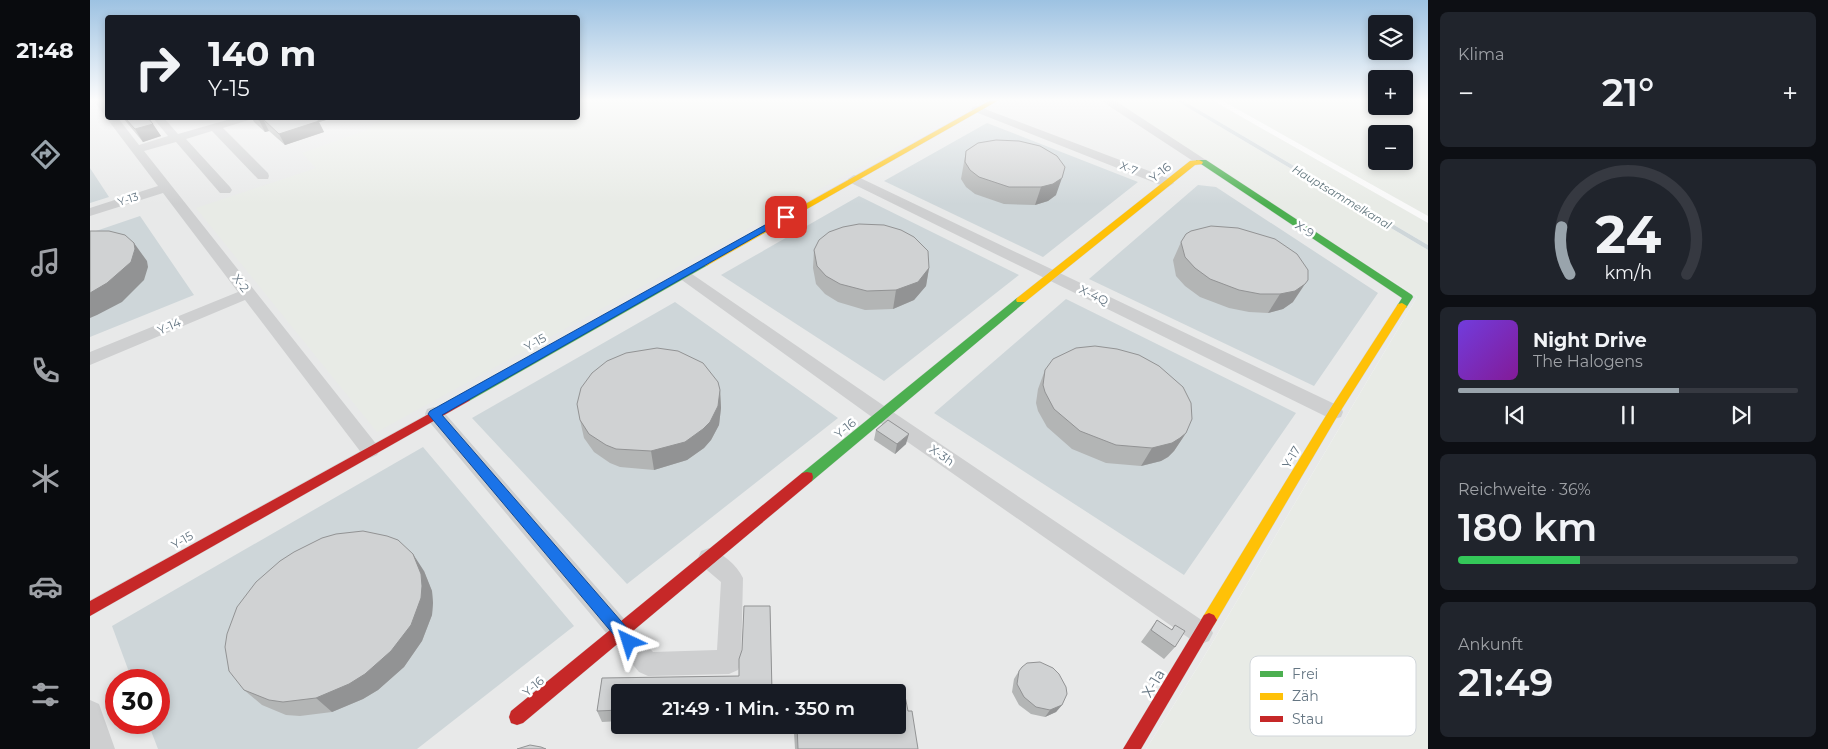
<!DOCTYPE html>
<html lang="de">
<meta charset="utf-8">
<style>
body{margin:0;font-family:Montserrat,sans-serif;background:#20242c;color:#f1f3f6;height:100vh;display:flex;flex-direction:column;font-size:19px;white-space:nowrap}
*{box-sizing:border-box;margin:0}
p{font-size:16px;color:#9ea1a6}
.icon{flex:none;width:28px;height:28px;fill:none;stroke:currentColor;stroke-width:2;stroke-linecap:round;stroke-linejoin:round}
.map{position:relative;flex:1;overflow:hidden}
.sheet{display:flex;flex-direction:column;gap:12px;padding:12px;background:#0d0f14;width:400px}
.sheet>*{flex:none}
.banner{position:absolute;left:15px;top:15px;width:475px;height:105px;border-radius:5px;box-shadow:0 2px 8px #0003;background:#171b24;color:#f1f3f6;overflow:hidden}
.buttons{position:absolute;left:1278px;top:15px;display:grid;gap:10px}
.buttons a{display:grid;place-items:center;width:45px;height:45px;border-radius:5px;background:#171b24;box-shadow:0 2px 8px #0003;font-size:25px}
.speed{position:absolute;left:15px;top:669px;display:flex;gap:10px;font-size:25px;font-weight:700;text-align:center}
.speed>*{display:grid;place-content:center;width:65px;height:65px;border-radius:50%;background:#171b24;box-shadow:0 2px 8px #0003;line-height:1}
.speed .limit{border:8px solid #d22;background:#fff;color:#111}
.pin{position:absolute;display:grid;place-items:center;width:42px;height:42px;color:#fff;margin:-21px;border-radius:10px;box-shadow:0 2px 8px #0006}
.me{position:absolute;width:55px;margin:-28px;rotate:319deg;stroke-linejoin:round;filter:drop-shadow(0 0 4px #0008)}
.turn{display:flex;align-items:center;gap:18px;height:105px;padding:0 20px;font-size:22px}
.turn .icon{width:65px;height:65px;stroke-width:2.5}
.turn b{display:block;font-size:35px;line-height:42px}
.big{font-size:38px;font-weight:600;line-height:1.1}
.sheet .tile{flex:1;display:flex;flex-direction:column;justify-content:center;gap:8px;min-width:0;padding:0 18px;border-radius:8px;background:#20242c}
.sheet .dial{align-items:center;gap:0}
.dial svg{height:130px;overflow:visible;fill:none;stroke:#363941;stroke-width:7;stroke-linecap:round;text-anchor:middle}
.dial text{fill:#f1f3f6;stroke:none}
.song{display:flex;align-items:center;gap:15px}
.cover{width:60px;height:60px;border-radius:8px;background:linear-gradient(135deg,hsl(260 70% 55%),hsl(290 70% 35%))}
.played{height:5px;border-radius:2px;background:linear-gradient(90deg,#99a4ac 65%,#363941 65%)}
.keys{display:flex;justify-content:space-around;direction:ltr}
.heat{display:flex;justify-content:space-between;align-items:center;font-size:28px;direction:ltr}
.charge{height:8px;border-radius:4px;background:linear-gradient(90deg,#34c759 36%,#363941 0)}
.trip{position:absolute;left:521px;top:684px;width:295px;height:50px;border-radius:5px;background:#171b24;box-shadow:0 2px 8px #0003;font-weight:600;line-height:50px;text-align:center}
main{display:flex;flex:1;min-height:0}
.tabs{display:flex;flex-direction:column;width:90px;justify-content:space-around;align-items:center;background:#090b0e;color:#9ea1a6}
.tabs .icon{width:35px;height:35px}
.tabs .selected{color:#99a4ac}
.tabs b{font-size:22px;color:#f1f3f6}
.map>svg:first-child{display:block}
.built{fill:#e8e9e9;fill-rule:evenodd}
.green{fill:#e8ebe6;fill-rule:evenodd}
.water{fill:#ced6d9}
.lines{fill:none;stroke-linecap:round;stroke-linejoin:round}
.fast-casing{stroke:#d5d6d7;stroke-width:1}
.slow-casing{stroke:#d5d6d7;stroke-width:1}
.jam-casing{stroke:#d5d6d7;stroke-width:1}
.street{fill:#cecfd0;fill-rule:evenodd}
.fast{fill:#4caf50;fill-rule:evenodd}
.slow{fill:#ffc107;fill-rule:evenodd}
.jam{fill:#c62828;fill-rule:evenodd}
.wall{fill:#b3b5b5}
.shaded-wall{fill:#929394}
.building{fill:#d0d2d3;stroke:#929394}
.route{fill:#1a73e8;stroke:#114b97}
.labels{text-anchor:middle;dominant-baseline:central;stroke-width:5;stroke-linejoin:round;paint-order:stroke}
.far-street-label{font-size:11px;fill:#657683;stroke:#fff}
.far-water-label{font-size:11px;font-style:italic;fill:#60757c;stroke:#fff}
.street-label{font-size:12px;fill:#657683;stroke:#fff}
.near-street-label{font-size:15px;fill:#657683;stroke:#fff}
.key{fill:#fff;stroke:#d1d6da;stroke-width:1}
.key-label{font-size:14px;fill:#657683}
</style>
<main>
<nav class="tabs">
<b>21:48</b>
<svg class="icon selected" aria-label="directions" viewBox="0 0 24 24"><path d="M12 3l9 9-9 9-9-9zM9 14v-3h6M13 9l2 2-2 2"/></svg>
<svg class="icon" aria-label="music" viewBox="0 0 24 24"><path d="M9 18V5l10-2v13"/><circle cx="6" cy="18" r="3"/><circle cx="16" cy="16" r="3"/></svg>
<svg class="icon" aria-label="phone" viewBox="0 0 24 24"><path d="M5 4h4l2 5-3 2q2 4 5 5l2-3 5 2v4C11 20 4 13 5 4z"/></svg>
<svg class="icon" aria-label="climate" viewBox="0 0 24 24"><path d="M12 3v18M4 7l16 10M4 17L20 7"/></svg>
<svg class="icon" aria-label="car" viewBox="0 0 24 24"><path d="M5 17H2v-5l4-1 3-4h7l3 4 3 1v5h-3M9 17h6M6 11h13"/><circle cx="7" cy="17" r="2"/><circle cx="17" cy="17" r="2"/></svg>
<svg class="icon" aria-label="filters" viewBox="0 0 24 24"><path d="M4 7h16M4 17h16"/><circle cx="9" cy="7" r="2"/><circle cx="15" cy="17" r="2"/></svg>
</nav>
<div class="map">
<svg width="1338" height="749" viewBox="0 0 1338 749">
<rect width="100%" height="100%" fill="#f9f9f9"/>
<path class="built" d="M0 100H17L18 118H488V100H1021L1327 297 1109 665 1056 749H0ZM26 680H69V722H26ZM530 692H808V725H530Z"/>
<path class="green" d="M488 100H892L287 432 106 208 226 168 212 153 277 130 283 124 303 118H488Z
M1021 100H1085L1338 250V749H1056L1109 665 1327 297Z
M1092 100H1122L1338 223V245Z
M1131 100H1286V106H1314V100H1338V216ZM1286 134H1314V161H1286Z"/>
<path class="water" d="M1085 100H1092L1338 245V250Z
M897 123 1048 182 953 257 794 181Z
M0 168 19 197 0 203Z
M1108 185 1126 187 1288 293 1224 386 999 279Z
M769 196 929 275 794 381 631 275Z
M50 216 104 295 0 337V233Z
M976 299 1206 413 1094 575 844 413Z
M585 302 748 418 537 584 382 418Z
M333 447 484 626 327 749H68L58 723 69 722V680H42L22 626Z"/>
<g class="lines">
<g class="fast-casing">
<path id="fast" d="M1106 160H1116L1322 295 1323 297 1316 308H1308L1307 306 1312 298 1111 164H1106Z
M615 260 620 263 618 265 379 401H371L369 398 371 395Z
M931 297 936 300 935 302 722 481 717 482 712 481 711 477 712 473 927 298Z"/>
</g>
<g class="slow-casing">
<path id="slow" d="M901 100H909L618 265 615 266 610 263Z
M1109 160 1113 162 1112 164 1105 165 935 302H927L926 300 927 298 1100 161Z
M1312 303 1317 306 1248 415 1124 625 1119 627 1114 625 1111 620 1114 615 1240 409 1308 304Z"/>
</g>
<g class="jam-casing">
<path id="jam" d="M375 394 379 395 381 398 379 401 0 616V601Z
M717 472 722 473 723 477 722 481 433 723 427 725 421 723 419 717 421 711 712 473Z
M1119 613 1124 615 1127 620 1124 625 1051 749H1033L1114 615Z"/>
</g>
<path class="street" d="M3 100H14L18 104V115L14 114Z
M1012 100H1024L1119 162 1117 165H1109L1013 102Z
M887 106 1083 180 1084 183 1078 187 1073 186 883 111 881 109 883 107Z
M18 116 28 118 49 145 78 136 63 118H74L88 134 144 118H160L159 120 133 128 178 173 179 176 178 179H168L122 131 96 139 140 187 142 190 140 193H130L86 142 54 151 287 445 290 450 287 455 280 458 273 455 155 300 0 365V352L148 292 73 193 0 216V208L68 186 18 120Z
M764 175 1251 407 1253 412 1251 417 1244 419 1237 417 759 182 758 179Z
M594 270 599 272 800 410 1119 625 1123 633 1119 641 1111 644 1103 641 786 420 589 278 586 275 589 272Z
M344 407 351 409 563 652 627 650 631 582 611 565 608 558 611 551 619 548C632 553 647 565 653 578L651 662 648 670 639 674 558 676 549 672 337 419 335 414 337 409Z
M0 700 9 704 25 749H0Z"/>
<use href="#fast" class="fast"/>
<use href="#slow" class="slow"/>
<use href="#jam" class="jam"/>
</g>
<path class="wall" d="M33 118H58L71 136 53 142Z
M162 118H243L229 122 234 132 195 145 179 131 175 132 164 122Z
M888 143 966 195 958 201 945 205 914 204 885 194 876 187 871 179 876 151Z
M1148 228 1203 302 1193 309 1178 313 1159 312 1139 308 1110 297 1095 286 1086 276 1083 260 1091 242Z
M724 250 839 268 836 286 824 300 803 309 775 310 748 302 735 294 726 284 723 268Z
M955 370 1096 433 1084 451 1078 457 1071 461 1051 466 1016 463 982 449 957 427 948 411 946 403 948 389Z
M630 390 631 408 629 425 621 440 614 448 597 460 564 470 530 467 520 463 504 452 494 438 490 420Z
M786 430 816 444 805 454 784 440Z
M334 571 342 591 343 603 342 615 332 641 314 667 288 690 273 699 242 712 210 716 196 715 172 705 154 690Z
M654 606H680L682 692H530V721L512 722 507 711 512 678 649 676V659L652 650Z
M1067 620 1081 630 1085 625V647L1074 659 1051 642Z
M929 671 972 705 966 712 955 717 941 714 929 705 922 692 924 679Z
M705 725H808L828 749H705L704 733Z"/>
<path class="shaded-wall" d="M221 118H243L229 122 234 132 195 145 189 134Z
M173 119 179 131 175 132 169 120Z
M63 124 71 136 53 142 45 129Z
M972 178 966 195 958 201 945 205 951 187Z
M44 243 57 261 58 267 54 280 32 302 7 315 0 318V293Z
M839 268 836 286 824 300 803 309 806 290Z
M1215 284 1203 302 1193 309 1178 313 1190 294Z
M630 390 631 408 629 425 621 440 614 448 597 460 564 470 561 451Z
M1096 433 1084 451 1078 457 1071 461 1051 466 1062 448Z
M819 434 816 444 805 454 807 444Z
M323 554 334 571 342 591 343 603 342 615 332 641 314 667 288 690 273 699 242 712 226 698Z
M972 705 966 712 955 717 960 710Z"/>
<path class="building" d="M35 118H58L63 124 45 129Z
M166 118H225L229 121 189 134 173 119 169 120Z
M906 140 929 141 950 146 967 156 975 167 972 178 963 184 951 187H919L889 177 880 170 875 162 876 151 888 143Z
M769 224 794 225 811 230 824 237 838 251 839 268 828 282 806 290 777 291 750 284 736 276 727 266 724 250 729 240 739 232 753 227Z
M1121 226 1148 228 1185 239 1207 254 1218 270V280L1215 284 1205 291 1190 294H1170L1149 290 1120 279 1105 268 1095 257 1091 242 1096 234 1101 231Z
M0 231H19L35 235 44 243 45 249 41 262 17 283 0 293Z
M1005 346 1027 349 1049 355 1069 366 1093 387 1101 403 1102 419 1096 433 1090 438 1082 443 1062 448 1026 445 990 431 964 409 955 392 953 385 955 370 963 359 986 348Z
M567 348 588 351 613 363 628 382 630 390 628 406 620 422 613 429 595 442 561 451 526 449 516 445 499 434 490 420 487 404 491 388 502 373 517 361 536 353Z
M798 420 819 434 807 444 786 430Z
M273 531 297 536 308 540 323 554 331 574 332 586 331 598 321 625 301 651 275 674 259 684 226 698 193 702 179 700 154 690 139 671 135 647 137 634 147 607 166 582 190 561 204 552 232 538 246 534Z
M654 606H680L682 692H530V710L507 711 512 678 649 676V659L652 650Z
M1067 620 1082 630 1085 625 1095 631 1085 647 1061 630Z
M950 662 963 668 969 674 976 687 977 694 972 705 960 710 946 707 934 697 927 684 929 671 932 667 937 663Z
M808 696H815L818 711H822L828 749H708L707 725H808Z
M440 745 451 747 456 749H427Z"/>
<linearGradient id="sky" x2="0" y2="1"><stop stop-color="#9dc2e2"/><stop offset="0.49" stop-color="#fcfcfc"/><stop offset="1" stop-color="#fcfcfc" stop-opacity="0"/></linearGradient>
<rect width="1338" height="204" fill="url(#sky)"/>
<path class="route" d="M693 215H696L700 217 352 415 544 636 547 642 544 647 539 649 534 647 338 414 340 411Z"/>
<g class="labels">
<g class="far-street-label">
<text transform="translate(1039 168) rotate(21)">X-7</text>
<text transform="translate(38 199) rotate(-18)">Y-13</text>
</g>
<g class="far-water-label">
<text transform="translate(1252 197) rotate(31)">Hauptsammelkanal</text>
</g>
<g class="street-label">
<text transform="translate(1070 172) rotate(-38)">Y-16</text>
<text transform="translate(1215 229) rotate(33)">X-9</text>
<text transform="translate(151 283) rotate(52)">X-2</text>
<text transform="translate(1004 295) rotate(26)">X-4Q</text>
<text transform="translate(79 326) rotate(-23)">Y-14</text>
<text transform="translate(445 342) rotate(-29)">Y-15</text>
<text transform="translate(755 428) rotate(-39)">Y-16</text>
<text transform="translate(852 455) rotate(35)">X-3h</text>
<text transform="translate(1201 457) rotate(-59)">Y-17</text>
<text transform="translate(92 540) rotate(-30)">Y-15</text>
<text transform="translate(443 686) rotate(-40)">Y-16</text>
</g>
<g class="near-street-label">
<text transform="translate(1063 683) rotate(-59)">X-1a</text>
</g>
</g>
<rect x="1160" y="656" width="166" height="80" rx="8" class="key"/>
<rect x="1170" y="671" width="23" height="6" fill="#4caf50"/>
<rect x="1170" y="693" width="23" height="7" fill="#ffc107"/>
<rect x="1170" y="716" width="23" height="6" fill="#c62828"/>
<g class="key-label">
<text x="1202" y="679">Frei</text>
<text x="1202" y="701">Zäh</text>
<text x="1202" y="724">Stau</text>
</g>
</svg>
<div class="buttons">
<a><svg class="icon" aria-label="layers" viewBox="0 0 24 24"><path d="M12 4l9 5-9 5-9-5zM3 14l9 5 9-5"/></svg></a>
<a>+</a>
<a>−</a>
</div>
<div class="speed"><div class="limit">30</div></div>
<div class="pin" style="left:696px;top:217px;background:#d93025"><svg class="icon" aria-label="arrive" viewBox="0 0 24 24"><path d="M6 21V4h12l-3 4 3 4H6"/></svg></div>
<svg class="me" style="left:539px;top:642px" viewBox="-20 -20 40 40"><path d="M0-17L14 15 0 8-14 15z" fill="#1a73e8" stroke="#fff" stroke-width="4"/></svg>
<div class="trip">21:49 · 1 Min. · 350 m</div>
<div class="banner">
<div class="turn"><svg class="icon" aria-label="right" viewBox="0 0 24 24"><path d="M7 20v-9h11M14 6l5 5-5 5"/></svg><div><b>140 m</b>Y-15</div></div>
</div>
</div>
<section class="sheet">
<div class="tile"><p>Klima</p>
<div class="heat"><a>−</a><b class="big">21°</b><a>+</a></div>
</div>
<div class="tile dial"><svg viewBox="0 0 100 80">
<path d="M14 69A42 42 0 1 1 86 69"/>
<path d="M14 69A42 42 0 0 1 9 40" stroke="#99a4ac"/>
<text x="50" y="56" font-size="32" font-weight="700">24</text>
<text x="50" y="72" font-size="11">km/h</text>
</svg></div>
<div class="tile">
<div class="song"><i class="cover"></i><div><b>Night Drive</b><p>The Halogens</p></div></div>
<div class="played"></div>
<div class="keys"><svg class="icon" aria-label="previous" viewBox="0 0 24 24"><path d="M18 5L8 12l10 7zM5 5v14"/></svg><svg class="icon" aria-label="pause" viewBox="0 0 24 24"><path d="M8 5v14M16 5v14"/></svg><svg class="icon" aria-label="next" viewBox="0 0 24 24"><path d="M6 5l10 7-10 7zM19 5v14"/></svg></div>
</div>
<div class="tile"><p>Reichweite · 36%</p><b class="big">180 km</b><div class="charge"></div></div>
<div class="tile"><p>Ankunft</p><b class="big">21:49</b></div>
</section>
</main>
